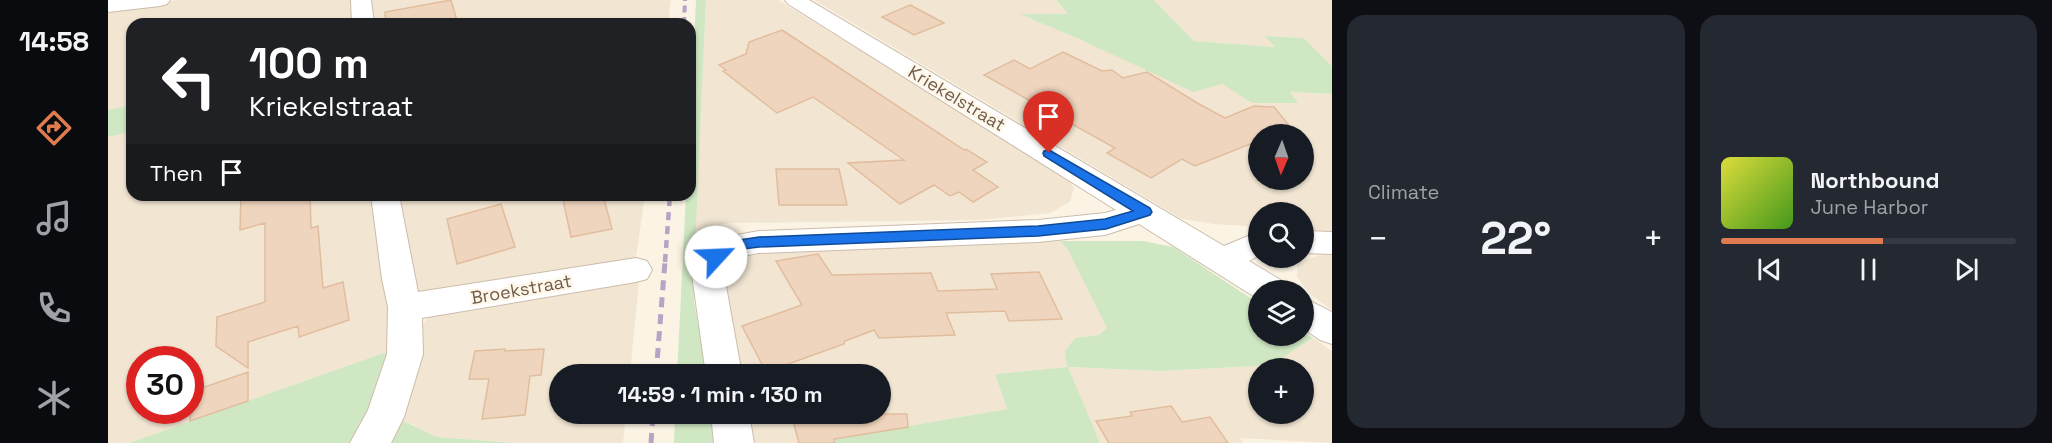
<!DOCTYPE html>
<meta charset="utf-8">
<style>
body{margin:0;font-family:"Space Grotesk",sans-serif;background:#242831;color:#f1f3f6;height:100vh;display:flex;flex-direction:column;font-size:22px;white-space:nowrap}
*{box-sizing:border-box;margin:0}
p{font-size:20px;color:#9ea1a6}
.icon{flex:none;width:33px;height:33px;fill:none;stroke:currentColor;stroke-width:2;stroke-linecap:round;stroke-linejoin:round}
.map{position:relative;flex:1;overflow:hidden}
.details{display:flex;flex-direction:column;gap:15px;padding:15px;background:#0d0f14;width:720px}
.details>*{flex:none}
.banner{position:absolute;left:18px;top:18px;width:570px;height:183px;border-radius:18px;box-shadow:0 2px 4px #0004;background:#202124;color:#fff;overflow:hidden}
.needle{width:39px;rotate:182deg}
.controls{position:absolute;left:1140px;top:124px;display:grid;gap:12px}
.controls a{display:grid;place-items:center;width:66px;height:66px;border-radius:50%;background:#171b24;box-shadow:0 2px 4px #0004;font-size:30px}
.speed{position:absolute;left:18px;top:346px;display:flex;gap:12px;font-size:30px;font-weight:700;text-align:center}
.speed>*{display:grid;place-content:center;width:78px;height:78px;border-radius:50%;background:#171b24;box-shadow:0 2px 4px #0004;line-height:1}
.speed .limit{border:9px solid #d22;background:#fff;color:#111}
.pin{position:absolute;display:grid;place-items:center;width:51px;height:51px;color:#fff;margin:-62px -26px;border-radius:50% 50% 50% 0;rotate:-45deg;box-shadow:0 0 6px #0007}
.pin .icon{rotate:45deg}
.me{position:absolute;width:66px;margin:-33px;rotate:65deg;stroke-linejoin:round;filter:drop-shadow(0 0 4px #0008)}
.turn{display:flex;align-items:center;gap:21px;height:126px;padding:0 24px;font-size:27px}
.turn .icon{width:78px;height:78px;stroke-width:2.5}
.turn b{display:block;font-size:42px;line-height:51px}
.then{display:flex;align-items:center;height:57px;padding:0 24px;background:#0003;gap:12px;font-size:22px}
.big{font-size:45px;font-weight:800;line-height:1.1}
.details .widget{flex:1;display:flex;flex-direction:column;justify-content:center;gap:9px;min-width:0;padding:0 21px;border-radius:18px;background:#242831}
.song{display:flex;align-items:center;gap:18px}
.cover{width:72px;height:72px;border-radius:9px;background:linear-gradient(135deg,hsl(60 70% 55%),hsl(100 70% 35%))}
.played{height:6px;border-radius:3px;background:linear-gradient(90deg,#df7b4f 55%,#363941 55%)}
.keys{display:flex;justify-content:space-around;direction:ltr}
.heat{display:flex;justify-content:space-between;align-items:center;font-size:33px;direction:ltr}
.details .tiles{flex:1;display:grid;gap:15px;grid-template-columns:repeat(2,1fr)}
.trip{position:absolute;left:441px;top:364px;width:342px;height:60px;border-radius:30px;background:#171b24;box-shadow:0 2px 4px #0004;font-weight:800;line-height:60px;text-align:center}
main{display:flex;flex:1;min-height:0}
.tab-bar{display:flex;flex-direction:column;width:108px;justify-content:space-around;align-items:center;background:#090b0e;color:#9ea1a6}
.tab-bar .icon{width:42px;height:42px}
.tab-bar .on{color:#df7b4f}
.tab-bar b{font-size:27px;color:#f1f3f6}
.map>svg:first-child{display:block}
.residential{fill:#f2e6d3;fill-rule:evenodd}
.green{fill:#cfe8c3}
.building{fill:#efd5bd;stroke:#e1bd9e;stroke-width:1.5}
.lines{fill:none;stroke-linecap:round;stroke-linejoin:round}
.minor-casing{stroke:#ccbcab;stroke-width:2}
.minor{fill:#fff;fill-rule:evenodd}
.rail-far2{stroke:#b7a3c4;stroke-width:4;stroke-dasharray:7 4.5;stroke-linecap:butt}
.rail-far1{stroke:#b7a3c4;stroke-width:4.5;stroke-dasharray:8 6;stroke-linecap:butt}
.rail{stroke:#b7a3c4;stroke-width:5;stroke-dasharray:10 7;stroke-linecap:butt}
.route{fill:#1a73e8;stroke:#114b97;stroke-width:1.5}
.labels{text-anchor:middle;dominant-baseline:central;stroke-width:5;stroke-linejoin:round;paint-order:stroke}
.street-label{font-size:18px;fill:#725c4b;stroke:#fef8ea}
</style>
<main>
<nav class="tab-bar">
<b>14:58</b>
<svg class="icon on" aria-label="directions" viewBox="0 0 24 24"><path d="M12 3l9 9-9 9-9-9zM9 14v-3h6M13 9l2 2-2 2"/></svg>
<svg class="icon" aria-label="music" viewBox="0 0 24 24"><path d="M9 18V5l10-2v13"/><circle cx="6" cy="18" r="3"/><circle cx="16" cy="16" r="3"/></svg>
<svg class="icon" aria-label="phone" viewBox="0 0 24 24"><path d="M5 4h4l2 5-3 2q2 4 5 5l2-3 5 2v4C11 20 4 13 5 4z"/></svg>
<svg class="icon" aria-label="climate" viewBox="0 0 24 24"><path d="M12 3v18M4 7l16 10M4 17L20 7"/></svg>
</nav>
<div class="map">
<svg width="1224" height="443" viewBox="0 0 1224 443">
<rect width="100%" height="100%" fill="#fbf4e4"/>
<path class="residential" d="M70 0H245L247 24H24V105L0 110V10Z
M261 0H563L560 24H263Z
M598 0H670L958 176 966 188 962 202 942 213 873 220 623 223 603 226 587 237Z
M706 0H948L960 14H913L971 39 1114 84 1144 103H1189L1181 92 1224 94V231L1196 230V213H1150V227L1106 224 1074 219ZM1150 135H1196V180H1150Z
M1046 0H1224V66L1196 38 1158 36 1169 47 1086 41Z
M24 132V195H263L287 349 21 443H0V137ZM32 360H82V411H32Z
M286 195H537L527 265 307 298Z
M952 241 960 250 1000 328 992 335 967 338 959 367 1053 371 1148 366 1171 360 1205 338 1224 351V443L1132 438 1135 443H992L959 367 887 374 899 409 702 443H636L632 414H772V375H626L611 269 633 255 730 248ZM1150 369H1196V414H1150Z
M1212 255H1224V310L1203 295 1189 277V263Z
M531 281 522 375H452V414H518L515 443H408L329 437 296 421 284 420 309 329 323 315Z"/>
<path class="green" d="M588 0H598L586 269V303L600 375H569L578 195H582V124Z
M948 0H1046L1086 41 1167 47 1157 36 1196 38 1224 66V94L1182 92 1190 103H1144L1114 84 1085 92 971 39 912 14H960Z
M24 105V132L0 137V110Z
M952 241H1035L1065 247 1150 303V336H1196V332L1205 338 1171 360 1148 366 1053 371 960 367 992 443H702L899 409 887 374 959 367 957 351 967 338 991 335 999 328 960 250Z
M287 349 284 420 295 421 329 437 408 443H21Z
M567 414H607L611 443H566Z"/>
<path class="building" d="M343 0 350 24H278L277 12Z
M802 5 836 23 806 35 774 17Z
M674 30 856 150 858 149 879 162 865 170 890 187 865 202 851 192 842 196 826 185 792 204 740 163 796 160 705 97 669 113 615 71 618 70 611 65 638 54 641 42Z
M955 52 994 71 1004 70 1015 78 1039 72 1091 104 1117 118 1146 106 1166 107 1189 135H1150V141L1087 166 1074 159 1043 178 999 153 1007 148 876 75 906 60 922 69Z
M668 169H731L739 205H671Z
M133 195H202L203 228 210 226 215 288 235 282 241 320 191 337 190 326 140 342V368L108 346 109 317 157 302V223L132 230Z
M454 195H495L504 229 463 237Z
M393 204 407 247 349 264 339 219Z
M710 254 724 275 823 273 830 291 889 289 883 274 931 272 954 319 901 321 897 311 838 313 847 335 771 338 766 330 737 341 736 344 658 372 634 326 694 305 668 261Z
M397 349V351L436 349 433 375 422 376 417 415 374 419 381 379H361L367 351Z
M140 372V401L82 421V392Z
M1063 406 1074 422 1102 417 1120 443H1001L988 421 1024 416 1022 412Z
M703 414H799L800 427 726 439 727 443H691L684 417Z"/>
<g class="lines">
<g class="minor-casing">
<path id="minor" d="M0 0H62L59 4 52 6 0 12Z
M243 0H263L266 24H244Z
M677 0H701L1116 246 1150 232V256L1141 261 1176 282 1181 291H1150V299L1031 224 997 235 930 242 651 253C633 256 623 257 616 275L634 375H598L584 275 596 249 612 238 651 231 930 220 997 213 1008 210 680 4Z
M263 195H291L310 292 528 258 539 261 544 270 539 279 528 282 314 318 315 354 296 417 283 443H242L260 410 279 354 280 307 274 279Z
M1196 231 1224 232V254L1196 253Z
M1196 298 1224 312V344L1212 340 1196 329Z
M603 414H641L646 443H606Z"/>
</g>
<use href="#minor" class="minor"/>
<path class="rail-far2" d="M576 24 577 0"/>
<path class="rail-far1" d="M557 262 562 195"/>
<path class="rail" d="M548 375 557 261
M543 443 545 414"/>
</g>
<path class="route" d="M941 150 1042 208 1044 212 1042 215 998 229 930 236 651 247 627 250 608 262 600 257 618 242 651 237 930 226 997 219 1025 211 936 156 935 153 936 151Z"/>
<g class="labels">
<g class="street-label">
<text transform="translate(849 98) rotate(31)">Kriekelstraat</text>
<text transform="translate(413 289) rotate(-10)">Broekstraat</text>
</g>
</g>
</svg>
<div class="controls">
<a><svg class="needle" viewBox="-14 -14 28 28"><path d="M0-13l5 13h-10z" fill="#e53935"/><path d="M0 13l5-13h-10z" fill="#9ea1a6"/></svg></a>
<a><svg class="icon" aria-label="search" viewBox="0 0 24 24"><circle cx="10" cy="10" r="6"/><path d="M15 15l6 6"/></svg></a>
<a><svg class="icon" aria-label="layers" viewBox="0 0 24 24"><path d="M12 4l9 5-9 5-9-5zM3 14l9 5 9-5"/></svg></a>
<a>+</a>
</div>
<div class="speed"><div class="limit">30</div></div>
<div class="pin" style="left:941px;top:153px;background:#d93025"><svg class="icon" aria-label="arrive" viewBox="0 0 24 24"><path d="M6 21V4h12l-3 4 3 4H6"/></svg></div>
<svg class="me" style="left:608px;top:257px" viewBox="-20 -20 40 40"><circle r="19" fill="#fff"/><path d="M0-13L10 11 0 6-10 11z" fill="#1a73e8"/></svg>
<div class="trip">14:59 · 1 min · 130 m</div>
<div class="banner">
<div class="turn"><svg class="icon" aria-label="left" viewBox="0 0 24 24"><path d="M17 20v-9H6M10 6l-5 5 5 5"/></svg><div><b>100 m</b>Kriekelstraat</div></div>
<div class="then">Then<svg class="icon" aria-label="arrive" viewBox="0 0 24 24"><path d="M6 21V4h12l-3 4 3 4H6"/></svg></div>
</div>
</div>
<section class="details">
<div class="tiles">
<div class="widget"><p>Climate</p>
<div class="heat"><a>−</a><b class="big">22°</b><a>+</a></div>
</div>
<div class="widget">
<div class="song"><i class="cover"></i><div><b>Northbound</b><p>June Harbor</p></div></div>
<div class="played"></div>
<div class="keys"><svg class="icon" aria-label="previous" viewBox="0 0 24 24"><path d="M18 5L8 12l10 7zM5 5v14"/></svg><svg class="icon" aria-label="pause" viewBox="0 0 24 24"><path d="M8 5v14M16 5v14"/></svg><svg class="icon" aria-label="next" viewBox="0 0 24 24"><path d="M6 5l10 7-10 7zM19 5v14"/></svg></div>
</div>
</div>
</section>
</main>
